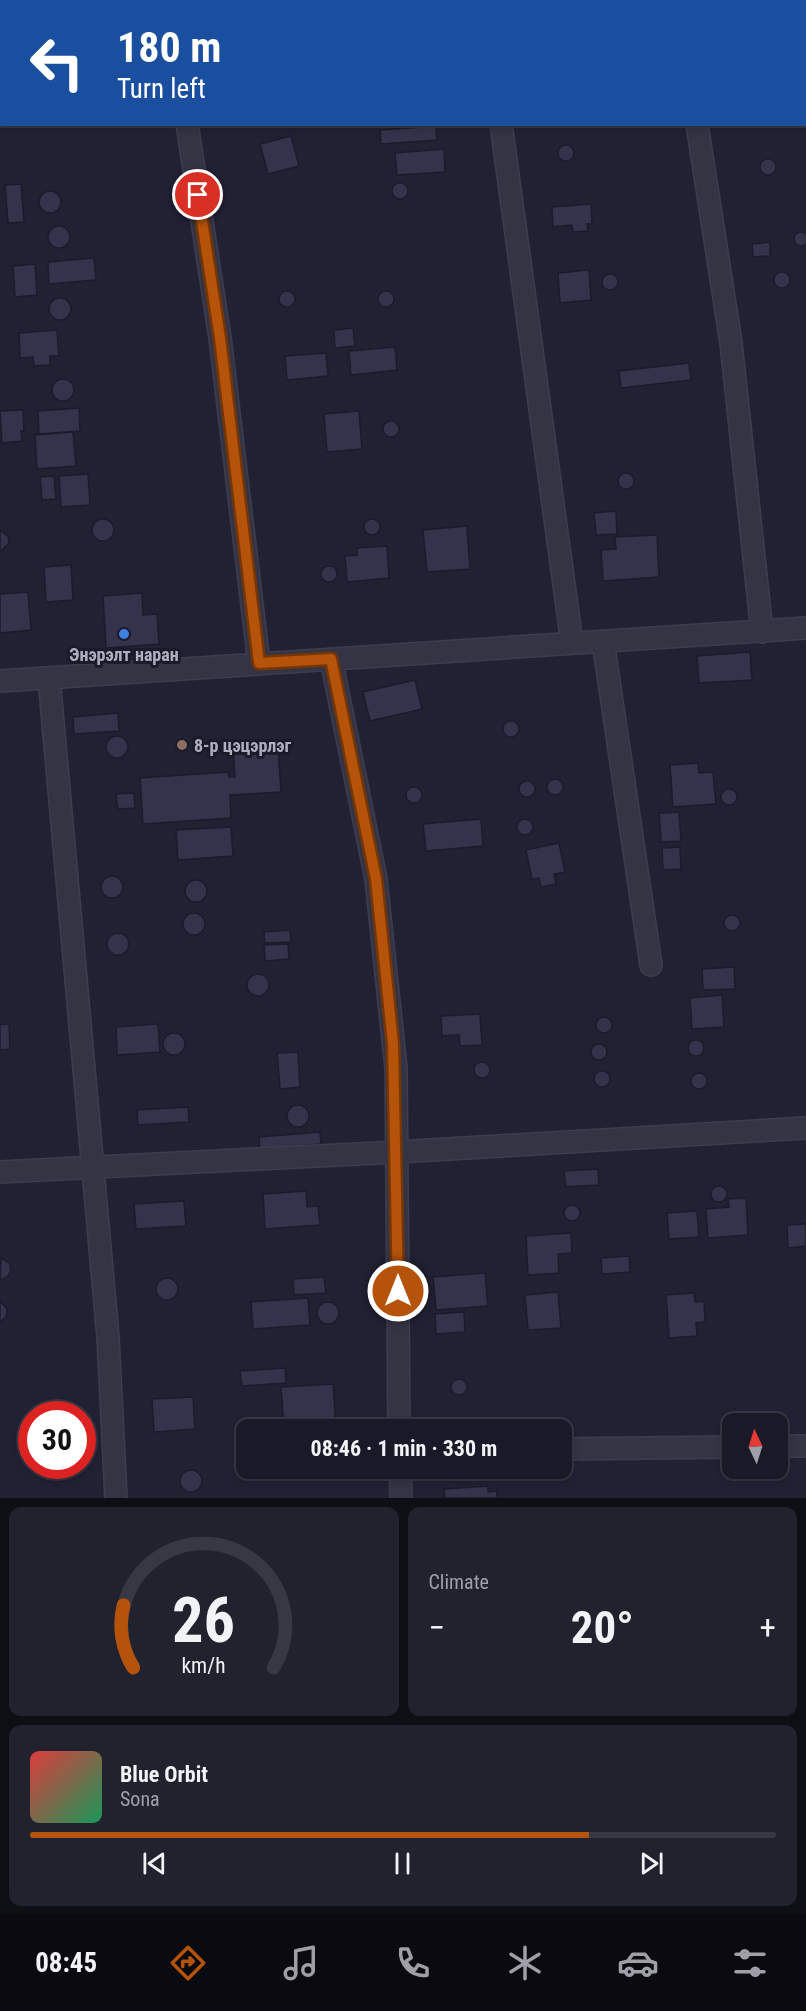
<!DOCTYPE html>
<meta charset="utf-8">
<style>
body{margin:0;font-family:"Roboto Condensed",sans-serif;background:#22222f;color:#f1f3f6;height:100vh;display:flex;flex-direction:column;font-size:22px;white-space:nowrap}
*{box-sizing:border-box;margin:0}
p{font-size:20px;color:#9fa0a7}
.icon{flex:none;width:33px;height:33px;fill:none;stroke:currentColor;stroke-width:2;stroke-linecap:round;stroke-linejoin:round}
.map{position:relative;height:1498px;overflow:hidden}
.sheet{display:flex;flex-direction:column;gap:9px;padding:9px;background:#0e0e15;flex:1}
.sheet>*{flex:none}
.top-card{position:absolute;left:0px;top:0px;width:807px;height:126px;box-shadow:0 3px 9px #0003,0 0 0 2px #373844;background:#1a4fa0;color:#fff;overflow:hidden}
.needle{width:39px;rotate:356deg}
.controls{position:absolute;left:722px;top:1413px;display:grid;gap:12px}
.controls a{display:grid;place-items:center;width:66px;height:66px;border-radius:12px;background:#191927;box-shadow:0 3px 9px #0003,0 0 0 2px #373844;font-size:30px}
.speed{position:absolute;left:18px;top:1401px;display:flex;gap:12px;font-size:30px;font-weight:700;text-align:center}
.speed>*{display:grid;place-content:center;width:78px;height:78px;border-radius:50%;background:#191927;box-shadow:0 3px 9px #0003,0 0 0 2px #373844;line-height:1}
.speed .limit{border:9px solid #d22;background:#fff;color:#111}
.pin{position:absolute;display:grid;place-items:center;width:51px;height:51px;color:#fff;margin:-26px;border:3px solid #fff;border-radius:50%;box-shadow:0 2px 6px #0007}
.me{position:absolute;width:66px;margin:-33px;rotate:0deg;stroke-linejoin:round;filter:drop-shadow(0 0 4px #0008)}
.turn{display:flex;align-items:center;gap:21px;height:126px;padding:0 18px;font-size:27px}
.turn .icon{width:78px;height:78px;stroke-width:2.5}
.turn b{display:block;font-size:42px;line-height:51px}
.big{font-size:45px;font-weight:700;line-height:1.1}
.sheet .tile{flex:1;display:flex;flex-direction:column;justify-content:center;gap:9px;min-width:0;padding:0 21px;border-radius:12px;background:#22222f}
.sheet .dial{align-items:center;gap:0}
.dial svg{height:156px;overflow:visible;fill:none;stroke:#373844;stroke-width:7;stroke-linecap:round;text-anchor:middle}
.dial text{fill:#f1f3f6;stroke:none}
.song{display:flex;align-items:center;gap:18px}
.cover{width:72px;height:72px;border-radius:9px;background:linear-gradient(135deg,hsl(0 70% 55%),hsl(150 70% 35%))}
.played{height:6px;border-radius:3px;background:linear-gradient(90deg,#b45309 75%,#373844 75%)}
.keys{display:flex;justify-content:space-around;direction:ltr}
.heat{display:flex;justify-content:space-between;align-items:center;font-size:33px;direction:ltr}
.sheet .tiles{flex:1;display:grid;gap:9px;grid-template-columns:1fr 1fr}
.tile:last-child{grid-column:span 2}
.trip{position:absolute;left:236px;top:1419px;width:336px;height:60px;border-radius:12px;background:#191927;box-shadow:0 3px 9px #0003,0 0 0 2px #373844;font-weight:700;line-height:60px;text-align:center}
.dock{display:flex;height:96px;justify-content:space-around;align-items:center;background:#0a0a10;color:#9fa0a7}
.dock .icon{width:42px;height:42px}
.dock .selected{color:#b45309}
.dock b{font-size:27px;color:#f1f3f6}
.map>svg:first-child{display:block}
.building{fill:#34334b;stroke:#1c1b2c;stroke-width:1.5}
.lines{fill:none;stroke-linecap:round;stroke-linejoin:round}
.street-casing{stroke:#3e3d4f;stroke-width:24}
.street{stroke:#353445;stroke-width:21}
.route-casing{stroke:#753606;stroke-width:15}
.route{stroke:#b45309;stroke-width:10}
.shop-dot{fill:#3f7fe0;stroke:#1a1a29;stroke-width:2}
.education-dot{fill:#8d6e63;stroke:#1a1a29;stroke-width:2}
.labels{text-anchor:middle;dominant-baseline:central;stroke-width:6;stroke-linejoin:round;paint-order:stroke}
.poi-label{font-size:18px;font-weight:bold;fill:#b0aec2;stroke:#1a1a29}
</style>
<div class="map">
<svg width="806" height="1498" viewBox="0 0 806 1498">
<rect width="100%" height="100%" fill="#212134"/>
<path class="building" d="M436 126 437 140 381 144 380 130Z
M291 136 299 166 268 174 260 144Z
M558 153a8 8 0 1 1 16 0a8 8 0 1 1-16 0Z
M444 149 445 172 397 175 395 153Z
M760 167a8 8 0 1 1 16 0a8 8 0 1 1-16 0Z
M392 191a8 8 0 1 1 16 0a8 8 0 1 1-16 0Z
M21 184 24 222 8 223 5 185Z
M39 202a11 11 0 1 1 22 0a11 11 0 1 1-22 0Z
M591 204 592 224H587L588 231 573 232 572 225 553 227 552 207Z
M48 237a11 11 0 1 1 22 0a11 11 0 1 1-22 0Z
M794 239a7 7 0 1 1 14 0a7 7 0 1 1-14 0Z
M770 242V256L753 257 752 244Z
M94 258 96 280 49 284 48 262Z
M35 264 37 295 15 297 13 266Z
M589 270 591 300 560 303 558 273Z
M774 280a8 8 0 1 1 16 0a8 8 0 1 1-16 0Z
M602 282a8 8 0 1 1 16 0a8 8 0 1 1-16 0Z
M378 299a8 8 0 1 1 16 0a8 8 0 1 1-16 0Z
M279 299a8 8 0 1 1 16 0a8 8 0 1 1-16 0Z
M49 309a11 11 0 1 1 22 0a11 11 0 1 1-22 0Z
M353 328 355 346 335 348 334 330Z
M57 330 59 356H50V365L34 366 33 357 20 358 19 333Z
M395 347 397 370 351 375 349 351Z
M326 353 328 376 287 380 285 356Z
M689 363 691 380 621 388 619 371Z
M52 390a11 11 0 1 1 22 0a11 11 0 1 1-22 0Z
M79 408 80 431 39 434 38 411Z
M23 410 24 431H21L22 441 2 443 0 411Z
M359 411 362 449 327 452 324 414Z
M383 429a8 8 0 1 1 16 0a8 8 0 1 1-16 0Z
M73 432 76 466 37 469 35 435Z
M618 481a8 8 0 1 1 16 0a8 8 0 1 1-16 0Z
M88 474 90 505 61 507 59 476Z
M54 476 56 499 42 500 40 477Z
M616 511 617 534 596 535 594 513Z
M92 530a11 11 0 1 1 22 0a11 11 0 1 1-22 0Z
M364 527a8 8 0 1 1 16 0a8 8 0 1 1-16 0Z
M467 526 470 569 427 572 423 530Z
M0 530 8 536 9 543 0 552Z
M657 535 659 577 603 581 601 550 616 549 615 537Z
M387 546 389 578 347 582 345 556 357 555V548Z
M71 565 73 600 46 602 44 567Z
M321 574a8 8 0 1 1 16 0a8 8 0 1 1-16 0Z
M28 592 31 630 0 633V594Z
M142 593 143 615 157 614 159 644 106 648 103 596Z
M750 652 752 680 699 683 697 656Z
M415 680 422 709 370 721 363 692Z
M118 713 119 731 74 734 73 717Z
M503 729a8 8 0 1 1 16 0a8 8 0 1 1-16 0Z
M106 747a11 11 0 1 1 22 0a11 11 0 1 1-22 0Z
M278 746 281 792 230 795 231 818 143 824 140 778 228 772 229 777H235L233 749Z
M698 763 699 773 713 772 716 804 673 807 670 765Z
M547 787a8 8 0 1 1 16 0a8 8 0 1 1-16 0Z
M519 789a8 8 0 1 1 16 0a8 8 0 1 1-16 0Z
M406 795a8 8 0 1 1 16 0a8 8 0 1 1-16 0Z
M721 797a8 8 0 1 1 16 0a8 8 0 1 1-16 0Z
M134 793 135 808 118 809 116 794Z
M679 812 681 841 661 842 659 813Z
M481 819 483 846 426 851 423 824Z
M517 827a8 8 0 1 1 16 0a8 8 0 1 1-16 0Z
M231 827 233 856 178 860 176 830Z
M559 843 565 872 554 874 556 884 541 887 539 878 532 879 526 850Z
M680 847 681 869 663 870 662 848Z
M101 887a11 11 0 1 1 22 0a11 11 0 1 1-22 0Z
M185 891a11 11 0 1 1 22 0a11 11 0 1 1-22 0Z
M183 924a11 11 0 1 1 22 0a11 11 0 1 1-22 0Z
M724 923a8 8 0 1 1 16 0a8 8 0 1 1-16 0Z
M290 930 291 942 265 943 264 932Z
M107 944a11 11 0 1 1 22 0a11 11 0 1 1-22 0Z
M288 944 289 959 265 961 264 945Z
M734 967 735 989 703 990 702 969Z
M247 985a11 11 0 1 1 22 0a11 11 0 1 1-22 0Z
M722 995 724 1027 692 1029 690 998Z
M480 1014 482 1045 460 1046 459 1035 442 1036 441 1016Z
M596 1025a8 8 0 1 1 16 0a8 8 0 1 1-16 0Z
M9 1024 10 1049 0 1050V1025Z
M158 1024 160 1052 117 1055 116 1027Z
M163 1044a11 11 0 1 1 22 0a11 11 0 1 1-22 0Z
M688 1048a8 8 0 1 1 16 0a8 8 0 1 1-16 0Z
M591 1052a8 8 0 1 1 16 0a8 8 0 1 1-16 0Z
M298 1052 300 1087 280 1089 277 1053Z
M474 1070a8 8 0 1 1 16 0a8 8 0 1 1-16 0Z
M594 1079a8 8 0 1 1 16 0a8 8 0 1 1-16 0Z
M691 1081a8 8 0 1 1 16 0a8 8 0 1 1-16 0Z
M287 1116a11 11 0 1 1 22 0a11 11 0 1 1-22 0Z
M188 1107 189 1122 138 1125 137 1110Z
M320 1132 321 1144 260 1149 259 1137Z
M598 1169 599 1185 566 1187 564 1171Z
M711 1194a8 8 0 1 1 16 0a8 8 0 1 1-16 0Z
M306 1191 307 1207 318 1206 320 1225 265 1229 263 1194Z
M746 1198 748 1235 708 1238 706 1209 729 1207 728 1199Z
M184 1201 186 1226 136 1229 134 1204Z
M564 1213a8 8 0 1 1 16 0a8 8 0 1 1-16 0Z
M697 1211 699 1237 669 1239 667 1213Z
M806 1224V1246L788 1248 787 1225Z
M571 1233 572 1253 558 1254 559 1273 528 1275 526 1236Z
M629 1256 630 1272 602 1274 601 1258Z
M1 1258 10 1264 11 1271 7 1277 0 1280Z
M485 1273 488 1306 436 1310 433 1277Z
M324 1277 326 1293 294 1295 293 1279Z
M156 1289a11 11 0 1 1 22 0a11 11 0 1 1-22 0Z
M558 1292 561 1328 528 1330 525 1295Z
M694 1293 695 1302 704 1301 705 1322 696 1323 697 1336 669 1338 666 1295Z
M308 1298 310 1325 253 1329 251 1302Z
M0 1301 7 1309 6 1317 0 1322Z
M317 1313a11 11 0 1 1 22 0a11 11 0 1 1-22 0Z
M464 1312 465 1332 436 1334 435 1314Z
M285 1368 286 1383 242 1386 240 1371Z
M451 1387a8 8 0 1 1 16 0a8 8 0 1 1-16 0Z
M333 1384 336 1425 284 1428 281 1387Z
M193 1397 195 1429 154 1432 152 1399Z
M180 1481a11 11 0 1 1 22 0a11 11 0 1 1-22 0Z
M488 1486V1492L497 1491V1498H445L444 1489Z"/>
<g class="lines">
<g class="street-casing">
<path id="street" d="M168 0 169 2
M483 0V2
M678 0 679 2
M187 124 220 338 259 663
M501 124 572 643
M697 124 731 343 762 632
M603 641 651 965
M331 659 376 879 396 1068 399 1430
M49 678 108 1337 116 1498
M0 681 806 628
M0 1172 397 1152 806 1128
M777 1446H806
M561 1449 732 1447
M400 1468 401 1498"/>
</g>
<use href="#street" class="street"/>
</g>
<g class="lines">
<g class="route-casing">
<path id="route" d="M198 195 220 338 259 663 331 659 376 879 393 1044 398 1291"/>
</g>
<use href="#route" class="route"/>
</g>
<circle class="shop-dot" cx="124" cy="634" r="6"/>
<circle class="education-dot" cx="182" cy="745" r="6"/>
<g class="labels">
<g class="poi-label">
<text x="124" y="654">Энэрэлт наран</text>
<text x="194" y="745" text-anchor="start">8-р цэцэрлэг</text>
</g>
</g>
</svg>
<div class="controls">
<a><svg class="needle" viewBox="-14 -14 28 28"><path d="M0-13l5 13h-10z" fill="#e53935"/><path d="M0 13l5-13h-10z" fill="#9fa0a7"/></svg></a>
</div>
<div class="speed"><div class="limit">30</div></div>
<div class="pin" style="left:198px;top:195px;background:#d93025"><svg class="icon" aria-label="arrive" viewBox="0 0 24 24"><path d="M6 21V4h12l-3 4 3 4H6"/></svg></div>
<svg class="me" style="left:398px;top:1291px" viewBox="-20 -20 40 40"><circle r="17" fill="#b45309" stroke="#fff" stroke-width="3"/><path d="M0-11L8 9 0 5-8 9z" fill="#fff"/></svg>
<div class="trip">08:46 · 1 min · 330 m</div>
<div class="top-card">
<div class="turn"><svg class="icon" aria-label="left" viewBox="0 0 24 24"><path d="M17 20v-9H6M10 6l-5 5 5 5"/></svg><div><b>180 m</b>Turn left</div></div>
</div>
</div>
<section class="sheet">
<div class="tiles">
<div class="tile dial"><svg viewBox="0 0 100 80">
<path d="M14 69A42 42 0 1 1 86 69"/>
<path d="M14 69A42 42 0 0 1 9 37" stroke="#b45309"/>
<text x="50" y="56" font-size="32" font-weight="700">26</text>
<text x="50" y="72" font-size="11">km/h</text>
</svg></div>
<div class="tile"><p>Climate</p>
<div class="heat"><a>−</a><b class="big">20°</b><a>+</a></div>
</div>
<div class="tile">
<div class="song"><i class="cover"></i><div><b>Blue Orbit</b><p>Sona</p></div></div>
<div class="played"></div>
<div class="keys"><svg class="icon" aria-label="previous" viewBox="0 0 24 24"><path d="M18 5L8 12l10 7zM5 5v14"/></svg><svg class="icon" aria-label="pause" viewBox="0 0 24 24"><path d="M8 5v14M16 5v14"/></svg><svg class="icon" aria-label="next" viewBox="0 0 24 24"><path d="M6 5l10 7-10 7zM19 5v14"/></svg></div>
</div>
</div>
</section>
<nav class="dock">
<b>08:45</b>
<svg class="icon selected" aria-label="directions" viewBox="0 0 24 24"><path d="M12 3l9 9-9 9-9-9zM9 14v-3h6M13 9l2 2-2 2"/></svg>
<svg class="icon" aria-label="music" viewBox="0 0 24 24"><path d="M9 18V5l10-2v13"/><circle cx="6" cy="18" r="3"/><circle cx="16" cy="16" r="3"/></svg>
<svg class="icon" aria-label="phone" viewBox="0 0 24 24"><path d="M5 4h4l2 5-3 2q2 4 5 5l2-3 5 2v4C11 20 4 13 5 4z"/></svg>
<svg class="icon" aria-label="climate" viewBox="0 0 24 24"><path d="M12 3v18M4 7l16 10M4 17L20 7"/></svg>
<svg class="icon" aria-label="car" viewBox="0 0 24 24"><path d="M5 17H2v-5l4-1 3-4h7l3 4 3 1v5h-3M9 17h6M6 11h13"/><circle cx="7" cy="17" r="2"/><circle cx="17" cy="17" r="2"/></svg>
<svg class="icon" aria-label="filters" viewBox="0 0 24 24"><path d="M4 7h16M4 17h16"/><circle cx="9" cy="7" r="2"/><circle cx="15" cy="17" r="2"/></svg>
</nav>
